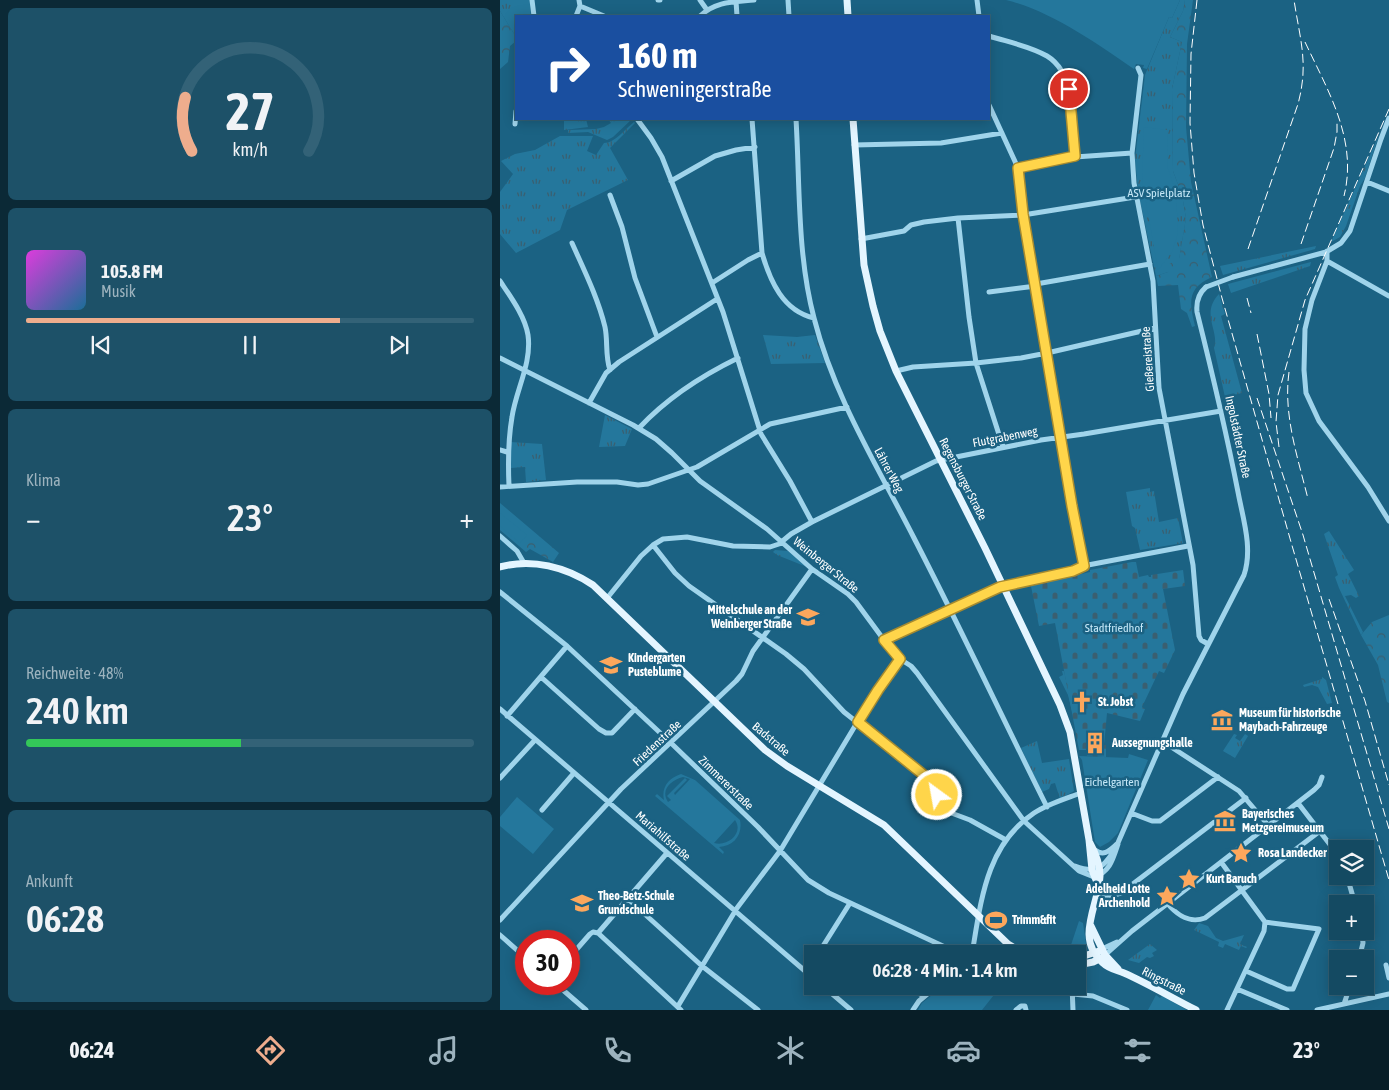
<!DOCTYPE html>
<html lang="de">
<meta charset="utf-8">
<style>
body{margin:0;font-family:"Asap Condensed",sans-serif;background:#1d5168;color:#f1f3f6;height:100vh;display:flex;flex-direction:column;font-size:19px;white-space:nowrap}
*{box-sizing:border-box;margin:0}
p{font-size:16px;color:#9db3be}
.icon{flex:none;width:28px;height:28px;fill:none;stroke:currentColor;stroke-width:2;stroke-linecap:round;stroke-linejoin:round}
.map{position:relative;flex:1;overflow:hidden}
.panel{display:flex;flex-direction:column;gap:8px;padding:8px;background:#0b2936;width:500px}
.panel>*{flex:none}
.hud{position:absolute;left:15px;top:15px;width:475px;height:105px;border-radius:0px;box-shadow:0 2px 12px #0003,0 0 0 1px #336277;background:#1a4fa0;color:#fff;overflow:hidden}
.tools{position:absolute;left:829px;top:840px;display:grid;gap:10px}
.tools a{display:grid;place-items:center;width:45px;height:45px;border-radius:0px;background:#144a62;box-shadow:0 2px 12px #0003,0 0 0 1px #336277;font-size:25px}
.speed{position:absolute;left:15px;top:930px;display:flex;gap:10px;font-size:25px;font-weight:700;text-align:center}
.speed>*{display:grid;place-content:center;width:65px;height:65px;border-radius:50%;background:#144a62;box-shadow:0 2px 12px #0003,0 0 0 1px #336277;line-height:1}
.speed .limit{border:8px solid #d22;background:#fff;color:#111}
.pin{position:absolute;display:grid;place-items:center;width:42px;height:42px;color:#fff;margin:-21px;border:2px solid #fff;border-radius:50%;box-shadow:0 1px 5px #0007}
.me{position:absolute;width:55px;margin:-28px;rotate:328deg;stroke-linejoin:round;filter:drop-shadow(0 0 4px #0008)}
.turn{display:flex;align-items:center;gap:18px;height:105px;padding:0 20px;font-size:22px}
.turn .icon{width:65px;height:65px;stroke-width:2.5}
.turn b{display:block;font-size:35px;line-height:42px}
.big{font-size:38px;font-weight:600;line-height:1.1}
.panel .tile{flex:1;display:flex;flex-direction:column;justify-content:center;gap:8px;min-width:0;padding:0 18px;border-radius:8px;background:#1d5168}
.panel .dial{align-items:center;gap:0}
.dial svg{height:130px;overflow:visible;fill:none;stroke:#336277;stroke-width:7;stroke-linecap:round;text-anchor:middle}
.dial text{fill:#f1f3f6;stroke:none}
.song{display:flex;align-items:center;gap:15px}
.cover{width:60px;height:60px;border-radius:8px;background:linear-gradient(135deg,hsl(300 70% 55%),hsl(200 70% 35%))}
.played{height:5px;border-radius:2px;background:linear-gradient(90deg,#eead8d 70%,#336277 70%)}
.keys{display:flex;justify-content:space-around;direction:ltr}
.heat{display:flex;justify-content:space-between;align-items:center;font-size:28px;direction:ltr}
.charge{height:8px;border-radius:4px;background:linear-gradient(90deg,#34c759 48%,#336277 0)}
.trip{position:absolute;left:304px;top:945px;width:282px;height:50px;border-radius:0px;background:#144a62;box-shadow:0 2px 12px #0003,0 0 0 1px #336277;font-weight:600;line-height:50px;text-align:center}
.tabs{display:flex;height:80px;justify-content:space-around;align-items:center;background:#081e27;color:#9db3be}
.tabs .icon{width:35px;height:35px}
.tabs .on{color:#eead8d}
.tabs b{font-size:22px;color:#f1f3f6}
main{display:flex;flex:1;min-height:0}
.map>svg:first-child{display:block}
.grass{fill:url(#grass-tufts)}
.forest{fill:url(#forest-crowns)}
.cemetery{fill:url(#cemetery-stones)}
.park{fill:#24779c;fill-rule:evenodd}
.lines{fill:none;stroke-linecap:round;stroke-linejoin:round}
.minor{stroke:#a0d4eb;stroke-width:5}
.major{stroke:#e4f5ff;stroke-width:7}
.rail{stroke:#fff;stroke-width:1;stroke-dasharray:9 4;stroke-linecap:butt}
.minor-bridge{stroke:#a0d4eb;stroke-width:5}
.route-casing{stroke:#a68a30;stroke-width:12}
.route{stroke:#ffd54a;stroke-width:9}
.labels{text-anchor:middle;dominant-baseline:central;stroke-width:5;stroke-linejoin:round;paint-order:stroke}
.park-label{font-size:12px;fill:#c5e8f8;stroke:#1b6283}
.street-label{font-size:12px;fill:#fff;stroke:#1b6283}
.poi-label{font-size:12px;font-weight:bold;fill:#fff;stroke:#1b6283;text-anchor:start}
</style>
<main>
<section class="panel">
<div class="tile dial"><svg viewBox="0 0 100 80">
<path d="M14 69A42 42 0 1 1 86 69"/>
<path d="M14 69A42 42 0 0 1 10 36" stroke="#eead8d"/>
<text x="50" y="56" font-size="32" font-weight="700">27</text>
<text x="50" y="72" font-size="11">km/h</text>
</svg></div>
<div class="tile">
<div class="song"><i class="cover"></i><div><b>105.8 FM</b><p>Musik</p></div></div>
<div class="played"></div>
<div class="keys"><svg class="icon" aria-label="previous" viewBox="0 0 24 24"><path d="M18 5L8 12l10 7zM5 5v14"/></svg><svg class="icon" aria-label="pause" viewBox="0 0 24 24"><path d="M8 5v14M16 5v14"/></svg><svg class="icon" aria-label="next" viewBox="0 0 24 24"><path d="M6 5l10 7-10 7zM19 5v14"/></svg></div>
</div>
<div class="tile"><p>Klima</p>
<div class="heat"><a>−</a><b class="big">23°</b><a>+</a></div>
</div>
<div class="tile"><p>Reichweite · 48%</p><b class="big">240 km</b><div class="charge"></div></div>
<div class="tile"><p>Ankunft</p><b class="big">06:28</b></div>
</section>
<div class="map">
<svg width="889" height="1010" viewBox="0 0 889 1010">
<defs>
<pattern id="grass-tufts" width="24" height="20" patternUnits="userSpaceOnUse" patternTransform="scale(1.25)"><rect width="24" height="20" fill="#24779c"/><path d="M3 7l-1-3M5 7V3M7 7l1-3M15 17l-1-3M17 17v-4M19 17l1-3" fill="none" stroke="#3a5f70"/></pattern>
<pattern id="forest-crowns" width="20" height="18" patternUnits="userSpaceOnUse" patternTransform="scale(1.25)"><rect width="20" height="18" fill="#24779c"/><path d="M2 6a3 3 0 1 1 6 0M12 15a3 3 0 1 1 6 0" fill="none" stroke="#3a5f70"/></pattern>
<pattern id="cemetery-stones" width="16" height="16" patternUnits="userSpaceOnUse" patternTransform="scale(1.25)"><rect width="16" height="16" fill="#24779c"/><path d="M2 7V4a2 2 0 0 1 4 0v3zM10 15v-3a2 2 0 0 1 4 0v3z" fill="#3a5f70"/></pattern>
</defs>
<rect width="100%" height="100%" fill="#1b6283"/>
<path class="grass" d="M0 0H30L31 16H16V37L0 11Z
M680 0H685L683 11 670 37 682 42 672 89 673 171 682 195 686 218 679 260 668 272 656 276 638 191 635 159 645 75 669 17 672 18Z
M64 119H86L88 127 64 130Z
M108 119H132L113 137 107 140 88 132 68 133V130L96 129 104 127 111 123Z
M134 122 135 123 110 148 128 180 67 210 60 230 16 253 0 234V192L13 174 1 161 15 154 35 150 60 136H93L87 151 96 155 104 143C115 143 125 129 134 122Z
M879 135 865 178 860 186 846 226 840 237 831 242Z
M816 246 815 249 723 275 720 266Z
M811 262 810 266 731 293 728 284Z
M719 294 725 314 721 316 742 393 725 397 714 348C720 331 700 314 719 294Z
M263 335 297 337 315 335 325 363 271 364Z
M105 415 132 429 125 446 99 447Z
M10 442 42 444 46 480 26 482 25 467 10 468Z
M650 488V492L654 491 659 522 678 518 683 543 640 550 635 528 632 526 626 492Z
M829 531 854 570 848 574 859 596 856 598 851 595 845 596 863 632 861 635 839 588 835 577 838 575 824 534Z
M275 550 288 551 307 567 277 555 273 552Z
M562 671H564L576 727 568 695 559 677 563 675Z
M822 677 826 680 832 703 827 704 818 687 812 685 804 687 803 685 822 679Z
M734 734 737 735 735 738 740 741 745 734 748 736 735 758 723 751Z
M537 741 542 763 569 759 574 791 560 799 555 783 551 784 549 789 542 792 521 748Z
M699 923 708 926 716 938 723 941 744 935 740 944 747 947 746 948 741 946 739 950 725 944 723 948 718 946 719 942 694 930Z
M650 944 657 950 652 953 654 956 650 958 647 957 639 963 628 960Z"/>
<path class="forest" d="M685 0H693L687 44 686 127 691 182 712 277C687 288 689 302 695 326L692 327 687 313 681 309 678 285 658 286 656 276 668 272 669 264 679 259 686 218 682 195 673 171 672 89 682 42 670 37 683 11Z
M0 11 16 37V41L10 46 8 62 0 69Z
M0 503 59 553 53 562 30 549 26 552 0 530Z
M889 615V703L887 702 878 665 861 635 872 622Z"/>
<path class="cemetery" d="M632 562H636L639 577 648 575 649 577H651V575L683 570 685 586 663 589 675 650 664 673 659 671 642 707 645 709 640 721 607 713 604 745H606V757L587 756V750H579L555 623 539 626 531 586 590 572V570Z"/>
<path class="park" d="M506 0H680L672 18 669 17 647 69 643 68 644 65 636 64 634 69C596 43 551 11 506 0Z
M644 127 668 130 667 166 676 192 678 233 672 252 658 270 642 179Z
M0 513 27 535 20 543 0 526Z
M629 754 648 760 618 833 609 842 600 847 595 842 582 760 579 756 628 758Z
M181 774 195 780 240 820C243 835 234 846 219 847L224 852 223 854 155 796 157 794 164 800C161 787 169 778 181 774ZM183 777 190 779 175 795 174 793 187 780 185 778 167 796 171 800 168 802C160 790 171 780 183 777ZM235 820C244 833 228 847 214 843Z
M17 797 54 829 33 854 0 826V817Z
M579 921 583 923 587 950 584 953 578 955V954H568Z
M443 986H501L482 1010H418L422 1003Z
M656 995 660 998 662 996 687 1010H648Z"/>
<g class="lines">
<path class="minor" d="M32 0 34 16
M158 0H160
M200 0 207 10
M288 0 289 16
M477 0 479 16
M236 1 237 16
M80 6 104 16
M76 16 80 6 79 0
M200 16C216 1 233 2 254 0
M489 36C508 42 530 46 547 56 577 74 574 126 575 157
M638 68 641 75 632 153 634 183 653 281 659 388 693 565 699 636 701 640 708 644
M489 105 518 168 523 215 572 506 584 566
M137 119 151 138 162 157 223 312 261 434 290 481 312 522
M252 119 262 253C270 281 283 311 314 318
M296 119C300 185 297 254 314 318 334 397 378 467 414 538 460 627 502 717 547 807
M15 124 16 111
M354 145 441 143 502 133
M518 168 575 157 632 153
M171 181 215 156 236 150 255 147
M867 182 889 191
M110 195 122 227 135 278 157 337
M458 218 469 317 476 363 503 447
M361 239 404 231 411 225 424 222 458 218 523 215 635 197
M72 243C84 270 98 298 105 327 108 341 105 356 110 370
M827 251V261L812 300 805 329 804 370 806 393 819 421 868 487 889 521
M827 261 889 296
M733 277 826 252 841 243 850 231 881 139 889 118
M0 281C10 296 25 316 28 335 32 363 16 390 12 417 8 440 8 463 9 486
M212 283 248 260 262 253
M536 284 650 264
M489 292 536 286
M0 358 133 425 156 439 172 453 200 481 267 529 312 569 348 594 356 602 384 640 400 659 411 666 417 673 524 821 579 871 594 877C610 872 613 859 618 844
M396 371 413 367 476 363 521 358 547 353 655 328
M89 403 106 373 119 362 217 299
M139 428C167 398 201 376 238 358
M0 450 7 452
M0 487 77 482H117L138 485 148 484 197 467 270 424 347 407
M0 536 17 551 24 563
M153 545 175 573 189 586 286 654 304 669 344 712 430 780 437 790 435 802 438 808 470 820 506 840
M0 592 67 646 171 743 258 827 308 880 329 893 460 954
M108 597 141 556 153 545 163 539 187 537 233 546 270 547 279 544 291 534 312 522 436 461 541 440 584 434 721 411
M384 640 503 586 573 571 588 565 688 546
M41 677 99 729 106 733H112L135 709
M0 709 312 977
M7 716 67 646
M662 741 739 791 768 825
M0 778 35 740
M798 803 838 855
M42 810 74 773
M631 813 652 821H660L718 777
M617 845 683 694 744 575C753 548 743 519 738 492 726 431 712 372 697 312 696 302 698 294 706 287
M595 850C604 857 610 850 617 844
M721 862 765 922 764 931 727 1010
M575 866C594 873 602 870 613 852
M847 876 855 904
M598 890 615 895
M596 895 607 898 621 893 746 798
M127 898 202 966 258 1010
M667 903C677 915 689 924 705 918L820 831
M0 920 121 789 236 681 242 674 253 651 312 569
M98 933 181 1010
M0 935 26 958
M323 947 336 954
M602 949 617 942
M318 954 350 903
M472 954C481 901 486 845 534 813 548 804 565 799 581 793
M500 954 508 944
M508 954 514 948
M605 955 632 931 814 790 819 785 822 777
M69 958 90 934 93 932 98 933 167 853
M859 959 863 943 862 931
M886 965 889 978
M305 970 312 960
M746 971 787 989H793L819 929 765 922
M56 984 86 1010
M323 986 351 1010
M404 986 424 996
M572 986 573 1010
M737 989 787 1010
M573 994 593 996 627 1010
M844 1004 850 986
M178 1006 237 908 280 851 367 706 400 659
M413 1010 419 1001 437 986
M516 1010 521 1006H525L526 1010
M817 1010 889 994"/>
<path class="major" d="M347 0 348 16
M353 119 364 265 373 306 380 331 396 371 414 407 485 548 560 705 570 732 589 840 592 870 598 885
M0 567C32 558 66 567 93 585L265 750 287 766 384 825 508 944 518 950 533 954
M590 843C595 852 600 864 600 876 599 905 574 938 603 963 609 969 617 970 624 973 649 984 672 998 696 1010
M591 926 605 955 618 969
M578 958 599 951
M578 965 593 962 603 957"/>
<path class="rail" d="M697 0 691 54 690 123 694 173 703 225 722 298 791 542 889 880
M805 42C828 91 858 140 844 196
M801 244 834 148 837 132V121
M748 249 798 104C809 63 800 40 794 0
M747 298 751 313
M757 334 769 394 771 418
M789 372C783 415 798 458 808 499
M757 398 803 535 889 829
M779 447 776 422 778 395 805 300 889 109
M829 599 865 701 889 785"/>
<path class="minor-bridge" d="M706 287 733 277"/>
</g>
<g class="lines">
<g class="route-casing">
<path id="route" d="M437 795 436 786 430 780 358 722 378 690 400 659 384 640 500 587 573 571 584 566 572 506 523 214 518 168 575 156 569 89"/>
</g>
<use href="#route" class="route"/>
</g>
<defs>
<g id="school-bare" transform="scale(1.725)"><path d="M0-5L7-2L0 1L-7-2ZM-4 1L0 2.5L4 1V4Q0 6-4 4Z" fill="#fca75c" stroke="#1b6283" stroke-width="2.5" paint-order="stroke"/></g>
<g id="church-bare" transform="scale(1.725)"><path d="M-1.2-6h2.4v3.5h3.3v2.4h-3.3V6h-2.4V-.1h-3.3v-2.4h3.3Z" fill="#fca75c" stroke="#1b6283" stroke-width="2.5" paint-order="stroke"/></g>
<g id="museum-bare" transform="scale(1.725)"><path d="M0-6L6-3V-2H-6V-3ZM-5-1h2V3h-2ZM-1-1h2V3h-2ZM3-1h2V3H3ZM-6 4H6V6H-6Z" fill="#fca75c" stroke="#1b6283" stroke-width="2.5" paint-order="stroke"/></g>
<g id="building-bare" transform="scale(1.725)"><path d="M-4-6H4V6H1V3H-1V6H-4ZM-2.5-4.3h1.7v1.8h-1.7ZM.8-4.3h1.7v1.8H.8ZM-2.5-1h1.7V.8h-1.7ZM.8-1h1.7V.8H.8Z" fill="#fca75c" stroke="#1b6283" stroke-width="2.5" paint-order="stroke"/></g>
<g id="sight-bare" transform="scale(1.725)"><path d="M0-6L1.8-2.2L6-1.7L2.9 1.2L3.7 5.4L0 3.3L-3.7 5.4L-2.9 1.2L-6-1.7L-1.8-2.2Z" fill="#fca75c" stroke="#1b6283" stroke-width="2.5" paint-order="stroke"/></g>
<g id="stadium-bare" transform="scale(1.725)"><path d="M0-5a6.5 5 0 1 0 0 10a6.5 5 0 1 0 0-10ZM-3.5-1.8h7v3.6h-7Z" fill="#fca75c" stroke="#1b6283" stroke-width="2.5" paint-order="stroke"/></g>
</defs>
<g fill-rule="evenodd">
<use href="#school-bare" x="308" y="617"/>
<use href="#school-bare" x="111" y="665"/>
<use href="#church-bare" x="582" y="702"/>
<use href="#museum-bare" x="722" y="720"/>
<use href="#building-bare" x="595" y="743"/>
<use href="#museum-bare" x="725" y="821"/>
<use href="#sight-bare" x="741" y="853"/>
<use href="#sight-bare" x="689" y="879"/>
<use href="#sight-bare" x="667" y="896"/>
<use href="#school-bare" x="82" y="903"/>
<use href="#stadium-bare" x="496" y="920"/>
</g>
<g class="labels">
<g class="park-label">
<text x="659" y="193">ASV Spielplatz</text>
<text x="614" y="628">Stadtfriedhof</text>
<text x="612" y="782">Eichelgarten</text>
</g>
<g class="street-label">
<text transform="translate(648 359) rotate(-94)">Gießereistraße</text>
<text transform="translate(505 437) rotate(-11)">Flutgrabenweg</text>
<text transform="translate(738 437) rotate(78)">Ingolstädter Straße</text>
<text transform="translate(389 470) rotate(62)">Lährer Weg</text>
<text transform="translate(463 479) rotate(63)">Regensburger Straße</text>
<text transform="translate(326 565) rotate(39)">Weinberger Straße</text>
<text transform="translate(271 739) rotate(40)">Badstraße</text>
<text transform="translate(157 743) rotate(-43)">Friedenstraße</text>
<text transform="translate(226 783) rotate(44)">Zimmererstraße</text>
<text transform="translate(163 836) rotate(41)">Mariahilfstraße</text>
<text transform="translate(664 981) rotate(27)">Ringstraße</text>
</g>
<g class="poi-label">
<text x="292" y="610" text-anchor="end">Mittelschule an der<tspan x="292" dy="14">Weinberger Straße</tspan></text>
<text x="128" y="658">Kindergarten<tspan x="128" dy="14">Pusteblume</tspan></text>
<text x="598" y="702">St. Jobst</text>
<text x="739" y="713">Museum für historische<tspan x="739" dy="14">Maybach-Fahrzeuge</tspan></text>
<text x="612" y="743">Aussegnungshalle</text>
<text x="742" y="814">Bayerisches<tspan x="742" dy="14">Metzgereimuseum</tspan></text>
<text x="758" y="853">Rosa Landecker</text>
<text x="706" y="879">Kurt Baruch</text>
<text x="650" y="889" text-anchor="end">Adelheid Lotte<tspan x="650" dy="14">Archenhold</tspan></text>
<text x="98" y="896">Theo-Betz-Schule<tspan x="98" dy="14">Grundschule</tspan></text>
<text x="512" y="920">Trimm&amp;fit</text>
</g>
</g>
</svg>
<div class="tools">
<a><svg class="icon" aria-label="layers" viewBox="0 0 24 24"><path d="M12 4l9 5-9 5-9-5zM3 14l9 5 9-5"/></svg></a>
<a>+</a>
<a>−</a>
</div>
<div class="speed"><div class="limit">30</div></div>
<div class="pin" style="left:569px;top:89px;background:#d93025"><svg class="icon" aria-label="arrive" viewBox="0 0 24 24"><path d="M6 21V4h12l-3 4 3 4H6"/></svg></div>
<svg class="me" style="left:437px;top:795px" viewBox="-20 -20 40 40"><circle r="17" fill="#ffd54a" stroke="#fff" stroke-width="3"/><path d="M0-11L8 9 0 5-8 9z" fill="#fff"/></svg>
<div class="trip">06:28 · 4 Min. · 1.4 km</div>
<div class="hud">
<div class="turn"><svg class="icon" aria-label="right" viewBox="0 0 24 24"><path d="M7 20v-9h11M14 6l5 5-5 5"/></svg><div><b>160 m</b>Schweningerstraße</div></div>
</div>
</div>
</main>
<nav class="tabs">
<b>06:24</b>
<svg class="icon on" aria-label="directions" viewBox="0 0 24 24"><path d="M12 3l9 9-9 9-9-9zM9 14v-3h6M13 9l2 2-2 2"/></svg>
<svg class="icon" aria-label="music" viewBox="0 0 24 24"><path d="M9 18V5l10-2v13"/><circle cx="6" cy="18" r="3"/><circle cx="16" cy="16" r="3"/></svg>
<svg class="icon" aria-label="phone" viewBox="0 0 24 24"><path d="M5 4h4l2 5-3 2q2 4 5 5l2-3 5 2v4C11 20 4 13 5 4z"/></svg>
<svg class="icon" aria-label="climate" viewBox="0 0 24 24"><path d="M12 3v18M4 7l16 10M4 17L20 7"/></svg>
<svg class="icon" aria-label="car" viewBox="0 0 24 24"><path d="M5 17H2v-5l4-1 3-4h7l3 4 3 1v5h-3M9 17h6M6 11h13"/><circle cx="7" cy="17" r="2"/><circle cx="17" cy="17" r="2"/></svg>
<svg class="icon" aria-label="filters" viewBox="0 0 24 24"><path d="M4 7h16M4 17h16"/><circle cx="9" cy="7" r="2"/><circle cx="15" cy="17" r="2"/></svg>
<b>23°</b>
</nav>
